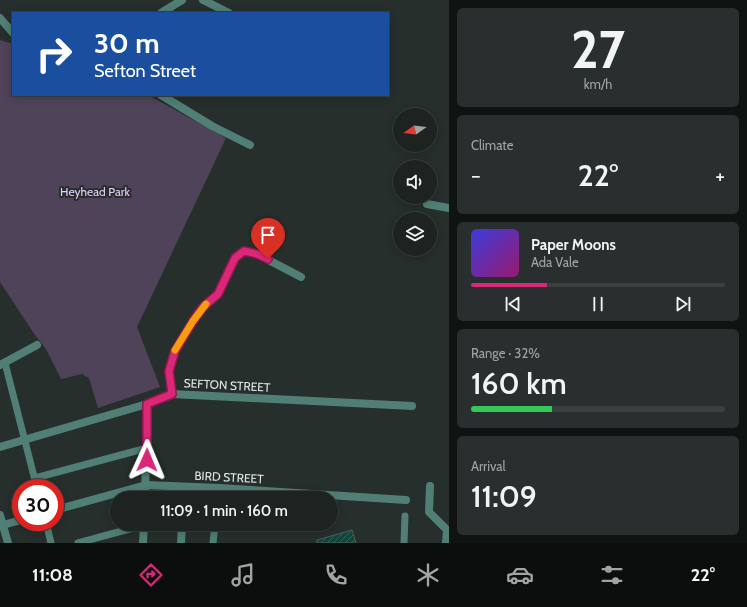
<!DOCTYPE html>
<meta charset="utf-8">
<style>
body{margin:0;font-family:Cabin,sans-serif;background:#292f2e;color:#f1f3f6;height:100vh;display:flex;flex-direction:column;font-size:15px;white-space:nowrap}
*{box-sizing:border-box;margin:0}
p{font-size:13px;color:#a0a4a5}
.icon{flex:none;width:22px;height:22px;fill:none;stroke:currentColor;stroke-width:2;stroke-linecap:round;stroke-linejoin:round}
.map{position:relative;flex:1;overflow:hidden}
.sheet{display:flex;flex-direction:column;gap:8px;padding:8px;background:#0f1312;width:298px}
.sheet>*{flex:none}
.guide{position:absolute;left:12px;top:12px;width:377px;height:84px;border-radius:0px;box-shadow:0 2px 10px #0003,0 0 0 1px #3a403f;background:#1a4fa0;color:#fff;overflow:hidden}
.needle{width:26px;rotate:256deg}
.controls{position:absolute;left:393px;top:108px;display:grid;gap:8px}
.controls a{display:grid;place-items:center;width:44px;height:44px;border-radius:50%;background:#1c2321;box-shadow:0 2px 10px #0003,0 0 0 1px #3a403f;font-size:20px}
.speed{position:absolute;left:12px;top:479px;display:flex;gap:8px;font-size:20px;font-weight:700;text-align:center}
.speed>*{display:grid;place-content:center;width:52px;height:52px;border-radius:50%;background:#1c2321;box-shadow:0 2px 10px #0003,0 0 0 1px #3a403f;line-height:1}
.speed .limit{border:6px solid #d22;background:#fff;color:#111}
.pin{position:absolute;display:grid;place-items:center;width:34px;height:34px;color:#fff;margin:-41px -17px;border-radius:50% 50% 50% 0;rotate:-45deg;box-shadow:0 0 4px #0007}
.pin .icon{rotate:45deg}
.me{position:absolute;width:44px;margin:-22px;rotate:1deg;stroke-linejoin:round;filter:drop-shadow(0 0 3px #0008)}
.turn{display:flex;align-items:center;gap:14px;height:84px;padding:0 16px;font-size:18px}
.turn .icon{width:52px;height:52px;stroke-width:2.5}
.turn b{display:block;font-size:28px;line-height:34px}
.big{font-size:30px;font-weight:600;line-height:1.1}
.sheet .card{flex:1;display:flex;flex-direction:column;justify-content:center;gap:6px;min-width:0;padding:0 14px;border-radius:6px;background:#292f2e}
.sheet .dial{align-items:center;gap:0}
.dial b{font-size:52px;line-height:1}
.song{display:flex;align-items:center;gap:12px}
.cover{width:48px;height:48px;border-radius:6px;background:linear-gradient(135deg,hsl(240 70% 55%),hsl(320 70% 35%))}
.played{height:4px;border-radius:2px;background:linear-gradient(90deg,#db2777 30%,#3a403f 30%)}
.keys{display:flex;justify-content:space-around;direction:ltr}
.heat{display:flex;justify-content:space-between;align-items:center;font-size:22px;direction:ltr}
.charge{height:6px;border-radius:3px;background:linear-gradient(90deg,#34c759 32%,#3a403f 0)}
.trip{position:absolute;left:110px;top:491px;width:228px;height:40px;border-radius:20px;background:#1c2321;box-shadow:0 2px 10px #0003,0 0 0 1px #3a403f;font-weight:600;line-height:40px;text-align:center}
.menu{display:flex;height:64px;justify-content:space-around;align-items:center;background:#0b0e0d;color:#a0a4a5}
.menu .icon{width:28px;height:28px}
.menu .selected{color:#db2777}
.menu b{font-size:18px;color:#f1f3f6}
main{display:flex;flex:1;min-height:0}
.map>svg:first-child{display:block}
.park{fill:#4e4359}
.building{fill:url(#building-hatch);stroke:#525c59}
.lines{fill:none;stroke-linecap:round;stroke-linejoin:round}
.lane{stroke:#517f75;stroke-width:7}
.street{stroke:#517f75;stroke-width:8}
.route-casing{stroke:#8e194d;stroke-width:10}
.route{stroke:#db2777;stroke-width:7}
.slow{stroke:#f59e0b;stroke-width:7}
.labels{text-anchor:middle;dominant-baseline:central;stroke-width:4;stroke-linejoin:round;paint-order:stroke}
.park-label{font-size:12px;fill:#e4cdfd;stroke:#262f2c}
.street-label{font-size:12px;fill:#e0e6e5;stroke:#262f2c}
</style>
<main>
<div class="map">
<svg width="449" height="543" viewBox="0 0 449 543">
<defs>
<pattern id="building-hatch" width="6" height="6" patternUnits="userSpaceOnUse"><rect width="6" height="6" fill="#10463c"/><path d="M-1 1l2-2M0 6l6-6M5 7l2-2" fill="none" stroke="#326158"/></pattern>
</defs>
<rect width="100%" height="100%" fill="#262f2c"/>
<path class="park" d="M0 40 13 44V95H148L226 138 137 327 160 387 98 408 89 378 82 374 61 379 46 349 35 335 0 282Z"/>
<path class="building" d="M352 530 356 543H317V540Z"/>
<g class="lines">
<path class="lane" d="M5 363 37 488
M35 478 147 448
M218 498 219 488
M46 522 51 543
M78 543 144 525
M213 543 215 524
M404 543 405 516"/>
<path class="street" d="M203 0 229 13
M161 13 182 0
M0 18 13 33
M161 95 212 126 250 145
M427 204 449 208
M0 365 37 345
M172 394 169 371 175 351 193 321 203 307 218 294 235 257 244 251 257 254 301 277
M0 447 147 404 172 394 412 406
M430 486 429 512 447 530 446 543
M145 498 147 404
M184 498V487
M55 510 146 485 219 488 406 500
M0 515 8 543
M3 525 21 520
M143 543 144 524
M181 543 182 524"/>
</g>
<g class="lines">
<g class="route-casing">
<path id="route" d="M147 460V404L172 394 169 371 175 351 193 321 203 307 218 294 235 258 244 251 257 254 268 259"/>
</g>
<use href="#route" class="route"/>
<path class="slow" d="M175 350 193 321 206 304"/>
</g>
<g class="labels">
<g class="park-label">
<text x="95" y="191">Heyhead Park</text>
</g>
<g class="street-label">
<text transform="translate(227 385) rotate(3)">SEFTON STREET</text>
<text transform="translate(229 477) rotate(3)">BIRD STREET</text>
</g>
</g>
</svg>
<div class="controls">
<a><svg class="needle" viewBox="-14 -14 28 28"><path d="M0-13l5 13h-10z" fill="#e53935"/><path d="M0 13l5-13h-10z" fill="#a0a4a5"/></svg></a>
<a><svg class="icon" aria-label="sound" viewBox="0 0 24 24"><path d="M4 9h4l5-4v14l-5-4H4zM17 9q2 3 0 6"/></svg></a>
<a><svg class="icon" aria-label="layers" viewBox="0 0 24 24"><path d="M12 4l9 5-9 5-9-5zM3 14l9 5 9-5"/></svg></a>
</div>
<div class="speed"><div class="limit">30</div></div>
<div class="pin" style="left:268px;top:259px;background:#d93025"><svg class="icon" aria-label="arrive" viewBox="0 0 24 24"><path d="M6 21V4h12l-3 4 3 4H6"/></svg></div>
<svg class="me" style="left:147px;top:460px" viewBox="-20 -20 40 40"><path d="M0-17L14 15 0 8-14 15z" fill="#db2777" stroke="#fff" stroke-width="4"/></svg>
<div class="trip">11:09 · 1 min · 160 m</div>
<div class="guide">
<div class="turn"><svg class="icon" aria-label="right" viewBox="0 0 24 24"><path d="M7 20v-9h11M14 6l5 5-5 5"/></svg><div><b>30 m</b>Sefton Street</div></div>
</div>
</div>
<section class="sheet">
<div class="card dial"><b>27</b><p>km/h</p></div>
<div class="card"><p>Climate</p>
<div class="heat"><a>−</a><b class="big">22°</b><a>+</a></div>
</div>
<div class="card">
<div class="song"><i class="cover"></i><div><b>Paper Moons</b><p>Ada Vale</p></div></div>
<div class="played"></div>
<div class="keys"><svg class="icon" aria-label="previous" viewBox="0 0 24 24"><path d="M18 5L8 12l10 7zM5 5v14"/></svg><svg class="icon" aria-label="pause" viewBox="0 0 24 24"><path d="M8 5v14M16 5v14"/></svg><svg class="icon" aria-label="next" viewBox="0 0 24 24"><path d="M6 5l10 7-10 7zM19 5v14"/></svg></div>
</div>
<div class="card"><p>Range · 32%</p><b class="big">160 km</b><div class="charge"></div></div>
<div class="card"><p>Arrival</p><b class="big">11:09</b></div>
</section>
</main>
<nav class="menu">
<b>11:08</b>
<svg class="icon selected" aria-label="directions" viewBox="0 0 24 24"><path d="M12 3l9 9-9 9-9-9zM9 14v-3h6M13 9l2 2-2 2"/></svg>
<svg class="icon" aria-label="music" viewBox="0 0 24 24"><path d="M9 18V5l10-2v13"/><circle cx="6" cy="18" r="3"/><circle cx="16" cy="16" r="3"/></svg>
<svg class="icon" aria-label="phone" viewBox="0 0 24 24"><path d="M5 4h4l2 5-3 2q2 4 5 5l2-3 5 2v4C11 20 4 13 5 4z"/></svg>
<svg class="icon" aria-label="climate" viewBox="0 0 24 24"><path d="M12 3v18M4 7l16 10M4 17L20 7"/></svg>
<svg class="icon" aria-label="car" viewBox="0 0 24 24"><path d="M5 17H2v-5l4-1 3-4h7l3 4 3 1v5h-3M9 17h6M6 11h13"/><circle cx="7" cy="17" r="2"/><circle cx="17" cy="17" r="2"/></svg>
<svg class="icon" aria-label="filters" viewBox="0 0 24 24"><path d="M4 7h16M4 17h16"/><circle cx="9" cy="7" r="2"/><circle cx="15" cy="17" r="2"/></svg>
<b>22°</b>
</nav>
